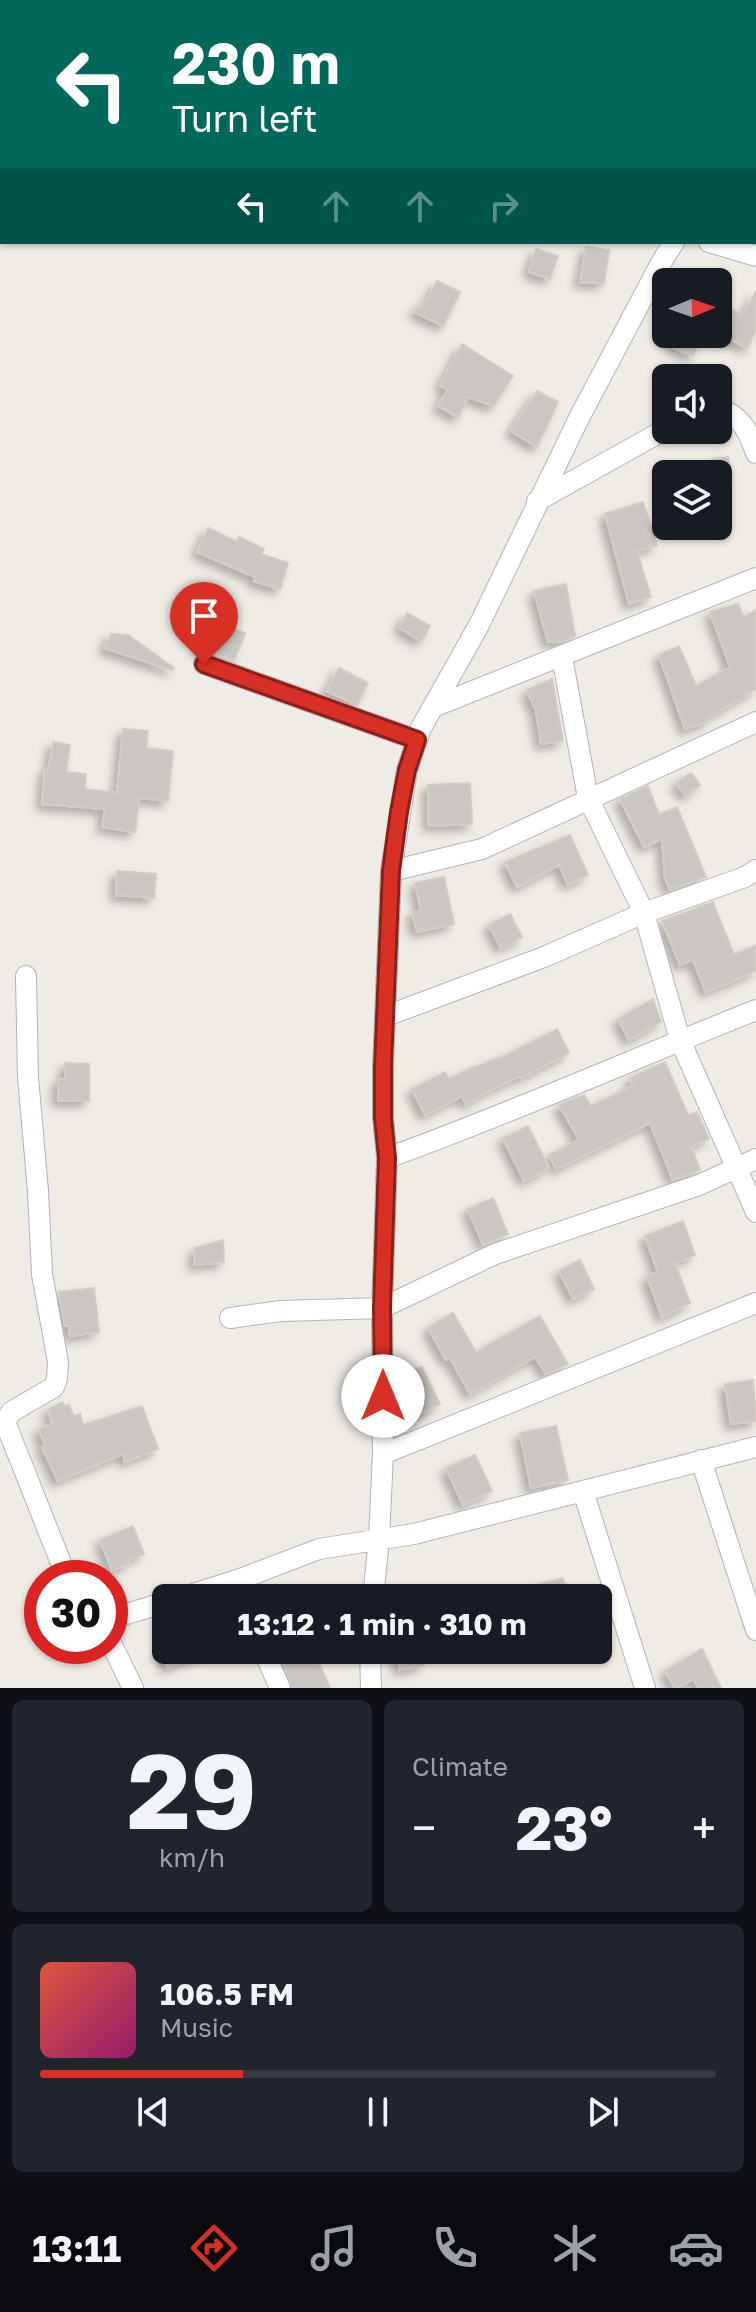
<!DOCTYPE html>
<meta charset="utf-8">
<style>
body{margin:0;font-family:"Golos Text",sans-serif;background:#20242c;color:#f1f3f6;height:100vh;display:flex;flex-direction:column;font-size:30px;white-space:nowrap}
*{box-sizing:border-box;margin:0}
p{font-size:26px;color:#9ea1a6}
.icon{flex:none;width:44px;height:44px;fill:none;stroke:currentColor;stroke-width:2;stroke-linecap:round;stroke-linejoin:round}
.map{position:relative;height:1688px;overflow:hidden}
.drawer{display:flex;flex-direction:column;gap:12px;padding:12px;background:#0d0f14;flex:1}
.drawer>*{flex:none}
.hud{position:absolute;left:0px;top:0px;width:756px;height:244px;box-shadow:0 2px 6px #0004;background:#00695c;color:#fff;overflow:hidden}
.needle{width:52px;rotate:88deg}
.controls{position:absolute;left:652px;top:268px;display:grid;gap:16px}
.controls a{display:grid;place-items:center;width:80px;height:80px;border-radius:12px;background:#171b24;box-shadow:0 2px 6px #0004;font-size:40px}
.speed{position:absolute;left:24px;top:1560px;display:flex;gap:16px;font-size:40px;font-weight:700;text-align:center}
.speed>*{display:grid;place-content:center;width:104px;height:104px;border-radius:50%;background:#171b24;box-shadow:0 2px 6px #0004;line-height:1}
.speed .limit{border:12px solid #d22;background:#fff;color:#111}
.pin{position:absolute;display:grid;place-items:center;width:68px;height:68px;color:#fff;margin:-82px -34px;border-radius:50% 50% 50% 0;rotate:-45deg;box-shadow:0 0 8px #0007}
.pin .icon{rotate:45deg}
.me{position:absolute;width:88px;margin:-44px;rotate:0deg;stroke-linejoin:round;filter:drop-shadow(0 0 6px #0008)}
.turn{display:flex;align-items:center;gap:28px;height:168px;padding:0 40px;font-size:36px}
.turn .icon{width:104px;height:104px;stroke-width:2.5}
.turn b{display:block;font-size:56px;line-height:68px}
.lanes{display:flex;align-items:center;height:76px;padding:0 40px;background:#0003;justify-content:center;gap:40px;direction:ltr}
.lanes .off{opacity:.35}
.big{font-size:60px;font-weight:700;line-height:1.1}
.drawer .card{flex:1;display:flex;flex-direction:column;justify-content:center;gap:12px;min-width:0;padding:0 28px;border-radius:12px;background:#20242c}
.drawer .dial{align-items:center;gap:0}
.dial b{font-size:104px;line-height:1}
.song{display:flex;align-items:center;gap:24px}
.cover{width:96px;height:96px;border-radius:12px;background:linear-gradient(135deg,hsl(10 70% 55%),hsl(320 70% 35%))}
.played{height:8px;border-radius:4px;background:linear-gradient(90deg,#d93025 30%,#363941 30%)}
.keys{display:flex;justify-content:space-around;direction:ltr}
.heat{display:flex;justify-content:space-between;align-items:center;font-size:44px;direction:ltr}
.drawer .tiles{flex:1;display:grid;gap:12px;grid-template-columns:1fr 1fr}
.card:last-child{grid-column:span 2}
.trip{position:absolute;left:152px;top:1584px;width:460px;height:80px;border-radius:12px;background:#171b24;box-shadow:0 2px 6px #0004;font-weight:700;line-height:80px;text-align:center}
.menu{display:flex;height:128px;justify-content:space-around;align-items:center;background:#090b0e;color:#9ea1a6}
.menu .icon{width:56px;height:56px}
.menu .selected{color:#d93025}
.menu b{font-size:36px;color:#f1f3f6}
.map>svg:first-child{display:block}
.building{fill:#cac6c1;stroke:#d4ccc3;stroke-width:2;filter:url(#shadow)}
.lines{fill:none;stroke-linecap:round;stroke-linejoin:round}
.street-casing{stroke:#b1b4b8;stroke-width:22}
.street{stroke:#fff;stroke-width:20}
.route-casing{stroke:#8d1f18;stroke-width:20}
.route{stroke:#d93025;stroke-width:14}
</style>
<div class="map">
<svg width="756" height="1688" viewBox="0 0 756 1688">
<defs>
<filter id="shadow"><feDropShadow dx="-5.5" dy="5.5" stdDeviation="4" flood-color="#0004"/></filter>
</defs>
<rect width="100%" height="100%" fill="#efebe5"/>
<path class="building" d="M586 247 609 250 604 283 580 282Z
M536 249 558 256 550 279 529 272Z
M437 281 460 292 443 326 414 312 428 298Z
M756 291V330L747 348 718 333V312L722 304 743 315Z
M676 334H702L693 356 671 347Z
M462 344 513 376 493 406 468 397 458 417 438 406 448 389 440 386Z
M537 391 558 402 537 447 511 431Z
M728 457 731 474H714L711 460Z
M643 502 657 545 637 551 651 597 629 604 605 514Z
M208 528 237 542 239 537 264 549 261 554 288 563 280 589 254 581 255 577 197 552Z
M566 584 575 636 564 641 548 642 534 591Z
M738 604 744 617 756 610V689L707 718 708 721 685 729 659 655 679 646 696 686 730 667 710 612Z
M407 613 430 626 421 641 399 628Z
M214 621 245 633 234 661 203 650Z
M111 634 128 635 174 668 172 670 104 648Z
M339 668 368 683 357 705 327 691Z
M552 679 563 741 541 744 536 711 527 690Z
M123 729 148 731 146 748 173 751 168 801 139 798 135 832 102 827 105 809 42 804 45 770 48 771 53 742 70 745 66 772 86 774 85 789 117 793Z
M691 773 700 785 686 796 676 783Z
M470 783 472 824 429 826 428 785Z
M648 786 659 815 677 807 706 877 670 890 665 878 662 839 644 847 620 799Z
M570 835 588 875 568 885 559 865 517 887 505 862Z
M117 871 156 874 154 898 116 895Z
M444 877 454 924 417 932 412 913 421 911 415 883Z
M713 902 734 955 756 945V971L706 992 693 960 680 965 662 921Z
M510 914 522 937 501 948 489 925Z
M653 999 661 1022 629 1040 618 1019Z
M557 1029 569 1053 521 1078 520 1076 486 1092 466 1104 462 1096 425 1115 412 1089 445 1072 449 1079 473 1067 474 1068 497 1058V1060Z
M665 1062 688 1115 697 1112 709 1139 691 1146 700 1170 673 1180 650 1123 556 1169 549 1155 579 1140 559 1105 584 1095 591 1106 633 1086 630 1078Z
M65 1063 89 1064V1101H58V1079H65Z
M528 1126 549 1168 524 1181 503 1138Z
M493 1198 508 1234 483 1245 468 1209Z
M683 1221 695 1255 675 1263 690 1303 662 1317 647 1276 658 1272 645 1236Z
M223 1240 224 1262 194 1265 195 1248Z
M580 1260 594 1289 573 1299 559 1271Z
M94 1288 99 1332 70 1336 69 1326H65L59 1292Z
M453 1313 476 1352 540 1316 568 1364 546 1374 535 1357 470 1394 450 1358 446 1360 428 1328Z
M422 1367 440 1404 410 1419 396 1383 395 1376Z
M753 1380 756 1421 731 1424 725 1384Z
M62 1402 65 1406 69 1405 74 1417 80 1414 83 1425 142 1406 158 1449 125 1462 123 1454 58 1481 42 1447 45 1446 39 1429 52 1424 48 1410Z
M556 1426 568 1480 531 1488 520 1433Z
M475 1455 492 1491 463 1505 446 1468Z
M133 1526 144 1554 128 1560 129 1564 112 1570 100 1540Z
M562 1578 572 1598H542L537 1585Z
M702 1649 721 1688H698L694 1679 675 1688 665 1671Z
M159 1650H209L168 1668Z
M277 1650H313L330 1688H293Z
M396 1650H421L424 1665 400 1670Z"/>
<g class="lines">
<g class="street-casing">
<path id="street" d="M754 76 756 72
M754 134H756
M709 242 756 256
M718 409C741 414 749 433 756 453
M537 501 666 429
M562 657 588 798 644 913 680 1040 756 1212
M204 664 417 740
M433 707 756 578
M391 871 482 849 756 722
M26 976 28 1077 38 1191 42 1274 58 1362 57 1379 54 1387 11 1412 5 1422 67 1578
M386 1016 544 957 644 913 745 877 756 870
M387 1158C512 1113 633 1059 756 1010
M230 1318 281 1311 382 1308 495 1254 699 1185 756 1159
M383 1454 756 1303
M701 1460 756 1630
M583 1491 645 1688
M181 1598 240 1579 319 1549 414 1534 756 1447
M373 1598 379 1539 383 1454 382 1308 387 1158 383 1118V1066L391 871 407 770 421 728 479 625 579 418 661 263 674 242
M110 1619 166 1602
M110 1641 133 1688
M263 1650 280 1688
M370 1650 371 1688"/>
</g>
<use href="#street" class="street"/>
</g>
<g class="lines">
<g class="route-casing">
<path id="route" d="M204 664 417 740 407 770 399 812 391 871 383 1066V1118L387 1158 382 1308 383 1396"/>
</g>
<use href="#route" class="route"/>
</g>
</svg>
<div class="controls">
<a><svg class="needle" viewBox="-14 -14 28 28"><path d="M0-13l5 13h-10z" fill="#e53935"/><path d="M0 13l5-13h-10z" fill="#9ea1a6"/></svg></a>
<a><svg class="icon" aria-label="sound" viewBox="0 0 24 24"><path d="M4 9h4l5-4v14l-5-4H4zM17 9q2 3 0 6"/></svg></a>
<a><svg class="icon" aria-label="layers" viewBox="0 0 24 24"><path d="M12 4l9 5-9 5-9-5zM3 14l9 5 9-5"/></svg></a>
</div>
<div class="speed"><div class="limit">30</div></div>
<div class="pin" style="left:204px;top:664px;background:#d93025"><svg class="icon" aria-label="arrive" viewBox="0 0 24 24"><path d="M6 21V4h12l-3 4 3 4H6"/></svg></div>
<svg class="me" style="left:383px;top:1396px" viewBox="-20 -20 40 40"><circle r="19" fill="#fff"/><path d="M0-13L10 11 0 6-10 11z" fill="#d93025"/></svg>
<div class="trip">13:12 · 1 min · 310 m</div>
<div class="hud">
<div class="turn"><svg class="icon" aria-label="left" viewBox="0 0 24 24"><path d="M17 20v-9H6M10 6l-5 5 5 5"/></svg><div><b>230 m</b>Turn left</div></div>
<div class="lanes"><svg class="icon" aria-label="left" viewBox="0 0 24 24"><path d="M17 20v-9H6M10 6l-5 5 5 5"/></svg><svg class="icon off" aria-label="ahead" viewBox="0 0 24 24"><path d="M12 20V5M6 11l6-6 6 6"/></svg><svg class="icon off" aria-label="ahead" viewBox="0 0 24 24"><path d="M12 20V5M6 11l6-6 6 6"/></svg><svg class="icon off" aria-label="right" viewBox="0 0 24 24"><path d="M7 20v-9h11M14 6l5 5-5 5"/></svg></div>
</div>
</div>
<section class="drawer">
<div class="tiles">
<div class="card dial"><b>29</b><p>km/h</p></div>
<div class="card"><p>Climate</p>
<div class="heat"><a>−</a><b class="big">23°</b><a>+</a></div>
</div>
<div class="card">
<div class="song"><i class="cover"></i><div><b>106.5 FM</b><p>Music</p></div></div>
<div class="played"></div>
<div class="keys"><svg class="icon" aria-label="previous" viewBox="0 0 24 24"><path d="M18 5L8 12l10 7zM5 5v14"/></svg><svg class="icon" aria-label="pause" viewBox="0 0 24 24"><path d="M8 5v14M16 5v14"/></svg><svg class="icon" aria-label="next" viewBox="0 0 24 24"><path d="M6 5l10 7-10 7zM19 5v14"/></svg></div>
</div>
</div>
</section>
<nav class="menu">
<b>13:11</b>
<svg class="icon selected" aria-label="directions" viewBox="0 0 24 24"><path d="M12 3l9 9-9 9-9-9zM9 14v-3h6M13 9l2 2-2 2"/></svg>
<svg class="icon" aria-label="music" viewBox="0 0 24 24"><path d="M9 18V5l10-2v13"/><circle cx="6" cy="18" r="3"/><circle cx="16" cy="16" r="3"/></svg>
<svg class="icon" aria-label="phone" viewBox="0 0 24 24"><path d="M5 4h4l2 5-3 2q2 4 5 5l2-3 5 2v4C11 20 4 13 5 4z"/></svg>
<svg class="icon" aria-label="climate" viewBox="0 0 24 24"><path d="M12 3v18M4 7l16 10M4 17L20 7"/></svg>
<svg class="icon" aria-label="car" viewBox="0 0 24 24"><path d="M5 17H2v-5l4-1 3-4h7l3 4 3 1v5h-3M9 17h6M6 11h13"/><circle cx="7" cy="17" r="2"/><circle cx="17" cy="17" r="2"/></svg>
</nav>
